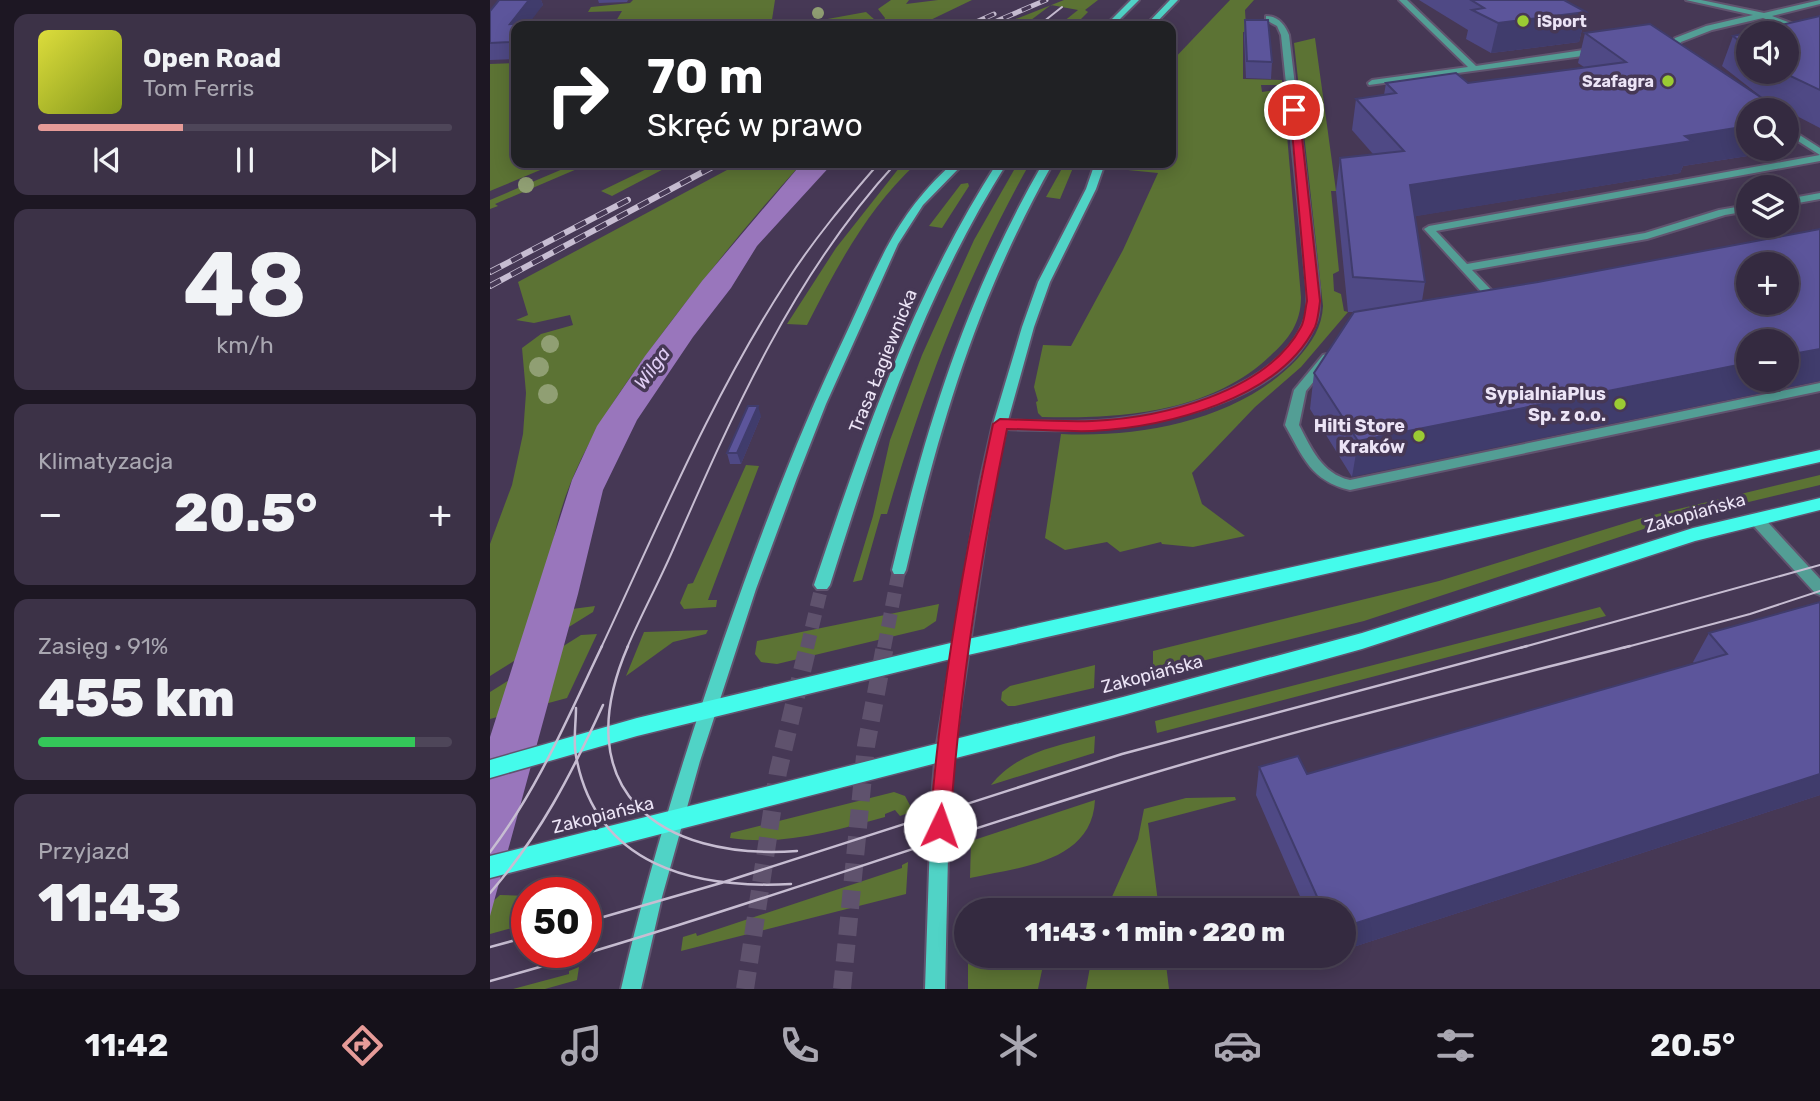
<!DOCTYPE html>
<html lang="pl">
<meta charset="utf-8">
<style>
body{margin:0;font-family:Rubik,sans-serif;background:#3c3247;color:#f1f3f6;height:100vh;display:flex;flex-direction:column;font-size:26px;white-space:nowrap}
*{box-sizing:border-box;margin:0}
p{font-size:23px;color:#a9a7b1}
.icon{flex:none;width:38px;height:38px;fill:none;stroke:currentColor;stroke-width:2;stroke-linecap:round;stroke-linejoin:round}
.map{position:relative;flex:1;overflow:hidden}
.sheet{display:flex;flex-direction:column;gap:14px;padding:14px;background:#1d1723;width:490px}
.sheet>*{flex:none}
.guide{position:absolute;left:21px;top:21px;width:665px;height:147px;border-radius:14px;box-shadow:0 4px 18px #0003,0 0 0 2px #4e4659;background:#202124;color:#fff;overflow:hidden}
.tools{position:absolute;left:1246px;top:21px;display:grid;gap:14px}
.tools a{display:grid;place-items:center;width:63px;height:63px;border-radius:50%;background:#342a40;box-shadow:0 4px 18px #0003,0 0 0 2px #4e4659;font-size:35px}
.speed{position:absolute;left:21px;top:877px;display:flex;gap:14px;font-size:35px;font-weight:700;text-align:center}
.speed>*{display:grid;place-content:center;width:91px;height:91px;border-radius:50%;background:#342a40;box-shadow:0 4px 18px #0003,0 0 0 2px #4e4659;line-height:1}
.speed .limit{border:10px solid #d22;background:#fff;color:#111}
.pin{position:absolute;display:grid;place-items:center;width:60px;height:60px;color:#fff;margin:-30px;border:4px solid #fff;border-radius:50%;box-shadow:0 2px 7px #0007}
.me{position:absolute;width:77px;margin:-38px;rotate:3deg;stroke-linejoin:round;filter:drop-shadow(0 0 5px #0008)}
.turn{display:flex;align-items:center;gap:24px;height:147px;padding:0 21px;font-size:32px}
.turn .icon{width:91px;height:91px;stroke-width:2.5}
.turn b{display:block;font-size:49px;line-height:60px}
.big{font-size:52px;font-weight:800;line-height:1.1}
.sheet .tile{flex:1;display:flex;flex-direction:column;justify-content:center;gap:10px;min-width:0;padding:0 24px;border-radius:14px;background:#3c3247}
.sheet .dial{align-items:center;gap:0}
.dial b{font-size:91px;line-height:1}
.song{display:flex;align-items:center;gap:21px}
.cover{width:84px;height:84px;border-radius:10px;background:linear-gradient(135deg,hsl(60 70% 55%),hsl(70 70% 35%))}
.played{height:7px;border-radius:4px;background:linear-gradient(90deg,#e69b98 35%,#4e4659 35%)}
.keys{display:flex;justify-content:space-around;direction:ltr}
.heat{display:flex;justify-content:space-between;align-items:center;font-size:38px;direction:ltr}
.charge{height:10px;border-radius:5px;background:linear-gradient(90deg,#34c759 91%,#4e4659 0)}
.trip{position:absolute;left:464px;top:898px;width:402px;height:70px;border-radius:35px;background:#342a40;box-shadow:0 4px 18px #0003,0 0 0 2px #4e4659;font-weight:800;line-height:70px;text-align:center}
.menu{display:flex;height:112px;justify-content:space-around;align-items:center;background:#15111a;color:#a9a7b1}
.menu .icon{width:49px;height:49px}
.menu .active{color:#e69b98}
.menu b{font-size:32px;color:#f1f3f6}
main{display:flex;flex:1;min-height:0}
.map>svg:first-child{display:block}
.green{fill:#5c7334}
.water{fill:#9976bc}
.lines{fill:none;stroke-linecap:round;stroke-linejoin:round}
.secondary-tunnel-far1{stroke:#5f526d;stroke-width:14;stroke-dasharray:14 7;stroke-linecap:butt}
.secondary-tunnel{stroke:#5f526d;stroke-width:18;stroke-dasharray:18 9;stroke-linecap:butt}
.lane-casing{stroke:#61546f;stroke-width:4}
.secondary-casing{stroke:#61546f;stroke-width:4}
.primary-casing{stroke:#61546f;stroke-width:3}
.lane{fill:#539e95;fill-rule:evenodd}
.secondary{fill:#50d3c6;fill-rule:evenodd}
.primary{fill:#44fbeb;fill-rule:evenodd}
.tram-far1{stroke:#c7bdd2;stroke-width:2}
.tram{stroke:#c7bdd2;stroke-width:2.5}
.rail-far1-casing{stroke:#c7bdd2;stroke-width:5}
.rail-casing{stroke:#c7bdd2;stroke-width:6}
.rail-far1{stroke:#463855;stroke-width:3.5;stroke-dasharray:10;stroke-linecap:butt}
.rail{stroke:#463855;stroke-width:4.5;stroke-dasharray:12;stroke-linecap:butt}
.tree{fill:#909f73}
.wall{fill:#4f4985;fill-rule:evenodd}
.shaded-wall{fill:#403c6c}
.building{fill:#5c559b;stroke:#403c6c;stroke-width:2;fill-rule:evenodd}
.route{fill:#e11d48;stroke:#92132f;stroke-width:2}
.poi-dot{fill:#9bcb33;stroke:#463855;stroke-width:2.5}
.labels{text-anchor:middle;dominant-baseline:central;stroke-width:7;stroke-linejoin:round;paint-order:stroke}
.far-poi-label{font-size:16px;font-weight:bold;fill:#ece4f6;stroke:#463855;text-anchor:start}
.street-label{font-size:18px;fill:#ece4f6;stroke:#463855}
.poi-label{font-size:18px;font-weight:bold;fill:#ece4f6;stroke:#463855;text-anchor:end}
.water-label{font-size:19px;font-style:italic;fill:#dfcdf4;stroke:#463855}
</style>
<main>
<section class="sheet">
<div class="tile">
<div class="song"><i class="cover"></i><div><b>Open Road</b><p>Tom Ferris</p></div></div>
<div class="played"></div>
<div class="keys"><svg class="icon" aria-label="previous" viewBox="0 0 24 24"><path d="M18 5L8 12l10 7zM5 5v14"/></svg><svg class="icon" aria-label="pause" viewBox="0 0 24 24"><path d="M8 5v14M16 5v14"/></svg><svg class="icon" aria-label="next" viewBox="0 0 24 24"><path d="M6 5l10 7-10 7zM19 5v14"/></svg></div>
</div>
<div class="tile dial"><b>48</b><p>km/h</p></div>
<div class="tile"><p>Klimatyzacja</p>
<div class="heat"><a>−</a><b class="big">20.5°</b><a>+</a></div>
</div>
<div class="tile"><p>Zasięg · 91%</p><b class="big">455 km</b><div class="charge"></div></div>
<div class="tile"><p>Przyjazd</p><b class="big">11:43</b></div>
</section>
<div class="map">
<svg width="1330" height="989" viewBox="0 0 1330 989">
<rect width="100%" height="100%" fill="#463855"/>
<path class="green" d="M143 0H285L281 26H123L132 11 98 12 101 7 140 3Z
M401 0H419L416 4 448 0H482L428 26H392L395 18 388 9Z
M574 0H608L595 10 598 12 584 26H568L588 10 561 5 533 26H508Z
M740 0H764L755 10 756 27 776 32H753V79L792 80V85H771L772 92 793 89 811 297C811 323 799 339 780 356 720 413 630 419 552 417L548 413 546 402 548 401 544 387 553 345 581 346 633 250 668 173 638 170 639 163H681V62Z
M376 12 385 20 382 26H299Z
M825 38 846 191H841L849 271 843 274 844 291 851 294 854 311 858 312 811 367 765 407 702 473 712 504 755 536 703 547 672 544 671 542 630 552 617 542 575 550 555 538 571 434C651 438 751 420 808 358 822 342 832 327 833 306L804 43Z
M26 60V163H67L0 191V64L24 63Z
M87 163H101L5 204 8 206 0 209V200Z
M169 163H185L122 196 111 191Z
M250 163H312C268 211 226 263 186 315 134 384 80 455 63 542 59 563 65 590 67 611L105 606 103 612 0 676V544L22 485 33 434 36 393 32 348 51 334 83 325 80 315 44 323 26 320 38 315 28 282Z
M413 163H427C377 209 348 265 317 325L297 324 346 248Z
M528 163H540C475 279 435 386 397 514H391L372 580 363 582 383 516 400 440 432 355 484 240Z
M575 163H585L570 199 556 197Z
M471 184 478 183 479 186 452 228 439 226Z
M256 465 269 466 218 600H227L226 607 194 609 190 603 198 584 203 583Z
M1330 475V485L1175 522 874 621 663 673V651L949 581 1155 517Z
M449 604 446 621 434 629 287 664 271 662 265 654 267 641Z
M1110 607 1116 616 667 733 665 721Z
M218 630 216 634 183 642 136 676 154 632Z
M107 634 77 698 0 719V692L91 635Z
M605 665 604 688 525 706H518L511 700 512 692 520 686Z
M605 736 604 753 501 785C527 752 567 746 605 736Z
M404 792 415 796 423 811 410 816 405 810 395 814V817C343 831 294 846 240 838L241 833Z
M745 797 746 800 658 823 669 910H616L648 839 654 809 696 798Z
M605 800C602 863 529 867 480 878L481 841Z
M418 862 416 894 191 951 193 937 206 933 207 936 412 868V865Z
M10 895 37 896V924L0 934V904Z
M478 956H555L548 989H478Z
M602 956H675L679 989H596Z
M89 967 87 980 55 989H23L79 974V971Z"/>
<path class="water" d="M312 163H343L267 246 241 288 203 337 147 420 113 490 88 594 0 916V737L82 480 107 426 155 356 212 281Z"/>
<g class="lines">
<path class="secondary-tunnel-far1" d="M317 648 332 585
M394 648 409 570"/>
<path class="secondary-tunnel" d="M255 989 288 772 318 646
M352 989 376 746 395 646"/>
<g class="lane-casing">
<path id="lane" d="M909 0H917L986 66 1107 48 1111 51 1107 54 879 85 878 83 882 80 978 67Z
M1196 0H1211L1274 13 1330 0V4L1282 16 1330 34V39L1273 18 1222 30 1191 42 1184 52 1188 55 1181 57 1175 53 1185 38 1216 26 1263 15Z
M776 16C788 16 795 25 799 35L829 287C829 297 830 309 827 319 796 411 636 432 554 430 538 429 520 431 505 427L503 424 505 421 510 420C542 421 575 423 607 421 673 417 790 389 815 319 819 309 817 297 817 287L791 35 787 26 776 20Z
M1297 127 1330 148V155L1297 134Z
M1330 155V161L946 231 977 264 1155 233 1229 210 1258 205V211L1235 215 1157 239 982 270 1007 296 1001 299 997 298 934 229 939 226Z
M1330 193V199L1297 205V199Z
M837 354 843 358 816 391 809 425C821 448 832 474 860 480L1330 383V391L860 490C821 481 813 457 795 425L804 390 833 355Z
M1266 514 1271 515 1330 579V595L1325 593 1261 523 1259 519 1261 515Z"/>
</g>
<g class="secondary-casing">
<path id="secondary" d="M641 0H649L623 26H615Z
M680 0H688L663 26H655Z
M463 163H474L433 205 408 244 336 404 307 478 266 589 210 761 172 897 151 989H131C158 870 194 755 234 639 270 536 308 434 355 336 388 266 404 216 463 163Z
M507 163H517C434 294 386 438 340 585L337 589H327L324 585C373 438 423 294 507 163Z
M553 163H563C488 296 450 423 416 570L414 574H404L402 570C437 423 477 295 553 163Z
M605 163H615L606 189 560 282 544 327 517 424 504 482 464 750 459 810 455 989H435L441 810 446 750 490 482 503 424 532 327 548 282 596 189Z"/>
</g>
<g class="primary-casing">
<path id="primary" d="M1330 450V462L469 657 147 736 0 778V760L147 718 469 641Z
M1330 498V510L1205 541 872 649 633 715 0 878V856L633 697 872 633 1203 528Z"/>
</g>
<use href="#lane" class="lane"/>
<use href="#secondary" class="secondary"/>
<use href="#primary" class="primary"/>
<path class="tram-far1" d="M548 26 572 7
M111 648C169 524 222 396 297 281 324 239 356 201 389 163
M137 648C151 615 168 584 182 552 243 413 303 275 406 163
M1030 648 1330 565
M1133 648 1260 614 1330 591"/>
<path class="tram" d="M138 646C76 789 168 861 307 851
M86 708C86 723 83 741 86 756 106 866 204 889 301 884
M0 852C48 789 78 717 112 646
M0 893C49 837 82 773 113 705
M96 922 231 883 632 754 1037 646
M0 947 37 937
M0 981C211 923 417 848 627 784 796 732 968 690 1140 646"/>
<g class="rail-far1-casing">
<path id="rail-far1" d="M477 26 504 14
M495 26 556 0
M222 167 230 163"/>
</g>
<g class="rail-casing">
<path id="rail" d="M0 272 138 200
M0 286 226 165"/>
</g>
<use href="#rail-far1" class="rail-far1"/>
<use href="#rail" class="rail"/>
</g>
<g class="tree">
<circle cx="328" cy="13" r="6"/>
<circle cx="36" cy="185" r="8"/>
<circle cx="60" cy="344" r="9"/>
<circle cx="49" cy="367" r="10"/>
<circle cx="58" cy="394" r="10"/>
</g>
<path class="wall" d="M9 0H51L53 5 26 26V59L0 60V11Z
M108 0H138L137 2 109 3Z
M929 0H1074L1096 12 1089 42 1001 53 976 39 978 30Z
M1330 16V128L1274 99 1232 66 1243 36ZM1258 33 1297 72H1258Z
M755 20 782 62 781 79 756 78 754 36Z
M1095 33 1258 149H1291L1290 151 1193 166 1190 173 925 216 935 282 932 301 862 477 820 409 824 373 866 312H858L846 191 850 158 883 154 862 130 866 99 894 95 896 83H978L1094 67 1088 63Z
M271 416 251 464H240L237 453Z
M1330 602V795L854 950V910H816L766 795 769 767 817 774 1204 663 1203 662 1219 633Z"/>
<path class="shaded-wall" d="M39 0H51L53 5 37 26H26V59L20 42V24Z
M1096 12 1089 42 1001 53 1008 23Z
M1303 119 1297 135V120Z
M1258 126V149H1291L1290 151 1193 166 1190 173 915 218 920 185 1195 136Z
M1330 349V381L862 477 868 441 1258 363V380H1297V355Z
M268 406 271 416 251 464 247 453Z
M1330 774V795L854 950V927Z"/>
<path class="building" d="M9 0H39L20 24 34 23 32 26H26V34L20 42 0 43V11Z
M981 0H1074L1096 12 1008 23 982 10 994 8Z
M1330 16V90L1292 72H1297V33H1258V48L1243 36Z
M755 20H778L782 62 757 61Z
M1160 24 1290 110H1258V126L1195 136 1202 141 920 185 935 282 863 277 850 158 914 151 866 99 906 93 896 83 966 73 978 83 1136 62 1095 33Z
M1297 114 1303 119 1297 120Z
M1330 229V349L1297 355V341H1258V363L868 441 824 373 864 312 1048 282ZM1258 264H1297V303H1258Z
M258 406H268L247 453H237Z
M1330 602V774L854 927V910H833L769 767 808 756 817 774 1237 654 1219 633Z"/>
<path class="route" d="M800 108 809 110 830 301C829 309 828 320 825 327 789 400 675 427 602 431 574 432 545 429 517 429 490 560 469 692 460 826L457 833 450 835 443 833 440 826C450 691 474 557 503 424L510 419C540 420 572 422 602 421 670 418 776 393 811 327 815 320 815 309 817 301Z"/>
<g class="poi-dot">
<circle cx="1033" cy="21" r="7"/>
<circle cx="1178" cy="81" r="7"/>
<circle cx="1130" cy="404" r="7"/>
<circle cx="929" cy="436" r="7"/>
</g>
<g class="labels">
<g class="far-poi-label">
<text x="1047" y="21">iSport</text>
<text x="1164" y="81" text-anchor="end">Szafagra</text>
</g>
<g class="street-label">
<text transform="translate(393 361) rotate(-68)">Trasa Łagiewnicka</text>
<text transform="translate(1205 513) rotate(-16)">Zakopiańska</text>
<text transform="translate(662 674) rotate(-15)">Zakopiańska</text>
<text transform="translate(113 815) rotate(-14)">Zakopiańska</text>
</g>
<g class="poi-label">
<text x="1116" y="394">SypialniaPlus<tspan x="1116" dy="21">Sp. z o.o.</tspan></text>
<text x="915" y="426">Hilti Store<tspan x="915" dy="21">Kraków</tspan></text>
</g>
<g class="water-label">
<text transform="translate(162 368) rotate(-54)">Wilga</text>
</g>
</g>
</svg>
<div class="tools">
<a><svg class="icon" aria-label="sound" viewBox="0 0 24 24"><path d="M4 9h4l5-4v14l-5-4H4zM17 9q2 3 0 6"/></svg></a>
<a><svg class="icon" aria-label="search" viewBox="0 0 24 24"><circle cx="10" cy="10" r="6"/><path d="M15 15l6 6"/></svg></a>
<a><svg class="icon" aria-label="layers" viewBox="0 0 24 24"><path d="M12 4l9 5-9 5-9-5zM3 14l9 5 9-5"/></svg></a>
<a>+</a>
<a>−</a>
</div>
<div class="speed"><div class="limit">50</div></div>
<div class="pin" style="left:804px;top:110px;background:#d93025"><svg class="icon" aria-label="arrive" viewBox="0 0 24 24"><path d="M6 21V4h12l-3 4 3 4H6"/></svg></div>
<svg class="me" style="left:450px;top:826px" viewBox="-20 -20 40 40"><circle r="19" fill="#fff"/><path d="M0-13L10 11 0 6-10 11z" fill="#e11d48"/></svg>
<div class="trip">11:43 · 1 min · 220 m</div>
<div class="guide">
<div class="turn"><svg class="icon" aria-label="right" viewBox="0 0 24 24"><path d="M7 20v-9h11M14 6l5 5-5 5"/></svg><div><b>70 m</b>Skręć w prawo</div></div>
</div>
</div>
</main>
<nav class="menu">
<b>11:42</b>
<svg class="icon active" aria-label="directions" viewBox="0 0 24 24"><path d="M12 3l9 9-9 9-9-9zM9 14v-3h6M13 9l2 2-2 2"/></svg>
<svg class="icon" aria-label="music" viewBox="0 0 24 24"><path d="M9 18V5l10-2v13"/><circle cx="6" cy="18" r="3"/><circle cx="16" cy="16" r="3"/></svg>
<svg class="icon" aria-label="phone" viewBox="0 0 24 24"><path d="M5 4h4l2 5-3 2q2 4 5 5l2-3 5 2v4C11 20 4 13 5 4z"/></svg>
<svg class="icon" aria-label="climate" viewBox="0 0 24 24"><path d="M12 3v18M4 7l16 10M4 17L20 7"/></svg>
<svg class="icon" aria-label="car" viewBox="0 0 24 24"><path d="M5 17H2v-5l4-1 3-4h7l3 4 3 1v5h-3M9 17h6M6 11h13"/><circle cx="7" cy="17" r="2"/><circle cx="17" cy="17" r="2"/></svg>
<svg class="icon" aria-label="filters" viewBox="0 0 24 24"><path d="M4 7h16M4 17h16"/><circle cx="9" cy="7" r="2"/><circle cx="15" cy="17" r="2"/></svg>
<b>20.5°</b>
</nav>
